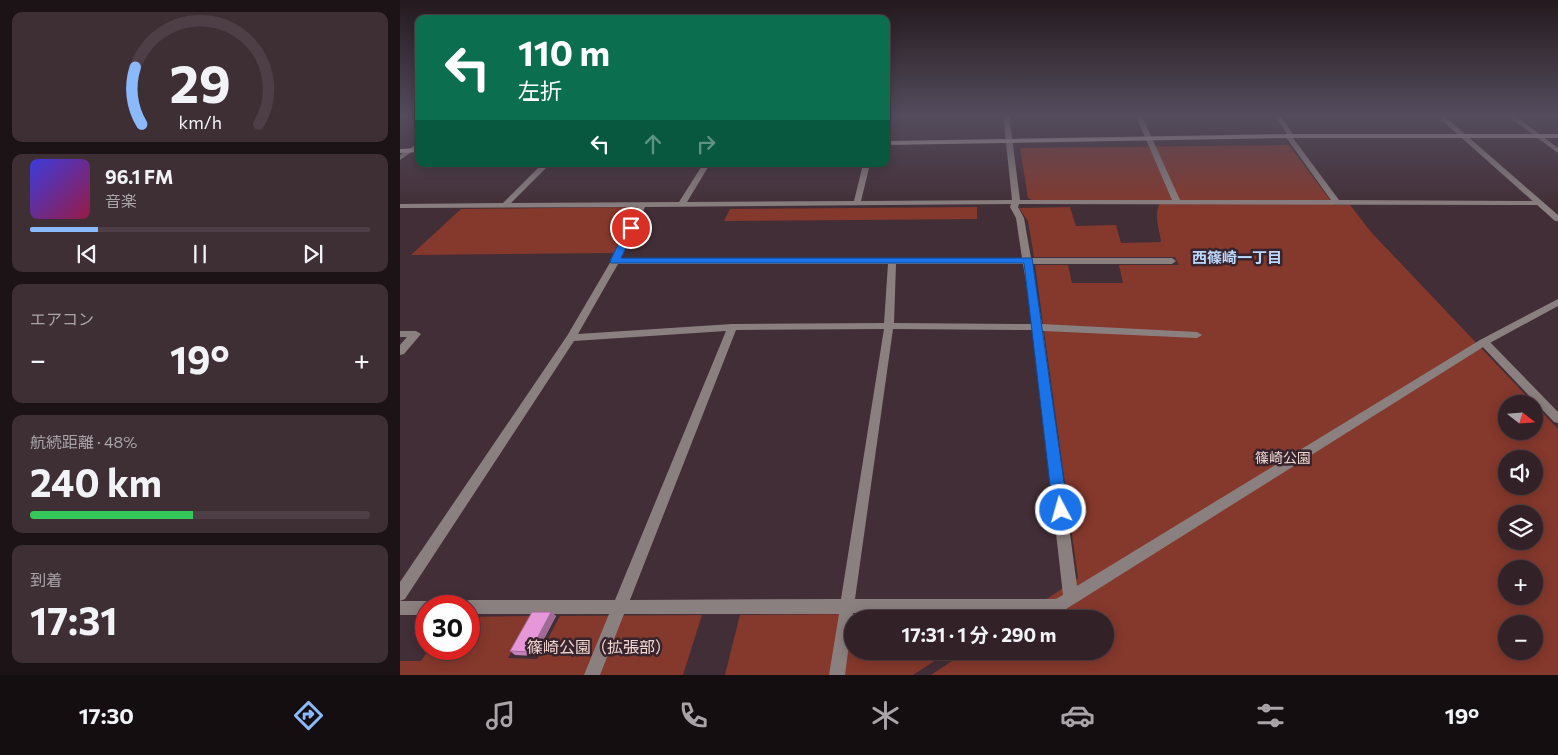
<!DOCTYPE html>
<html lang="ja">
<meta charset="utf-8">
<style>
body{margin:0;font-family:Commissioner,"Noto Sans JP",sans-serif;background:#3d2f34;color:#f1f3f6;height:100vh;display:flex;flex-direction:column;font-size:19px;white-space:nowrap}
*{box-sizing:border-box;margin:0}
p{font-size:16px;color:#a8a4a8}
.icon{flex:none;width:28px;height:28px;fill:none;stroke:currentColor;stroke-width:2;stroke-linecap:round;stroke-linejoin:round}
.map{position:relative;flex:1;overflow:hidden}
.drawer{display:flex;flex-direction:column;gap:12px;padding:12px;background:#1c1316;width:400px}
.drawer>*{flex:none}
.top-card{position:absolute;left:15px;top:15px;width:475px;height:152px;border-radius:10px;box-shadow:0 2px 12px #0003,0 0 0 1px #4d3f45;background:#0b6e4f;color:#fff;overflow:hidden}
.needle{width:32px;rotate:107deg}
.buttons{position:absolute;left:1098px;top:395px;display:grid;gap:10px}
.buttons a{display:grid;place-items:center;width:45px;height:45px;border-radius:50%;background:#322228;box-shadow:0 2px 12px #0003,0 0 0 1px #4d3f45;font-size:25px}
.speed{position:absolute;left:15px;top:595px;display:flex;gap:10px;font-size:25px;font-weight:700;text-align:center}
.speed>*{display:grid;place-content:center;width:65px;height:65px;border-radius:50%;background:#322228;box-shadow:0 2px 12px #0003,0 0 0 1px #4d3f45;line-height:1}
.speed .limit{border:8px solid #d22;background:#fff;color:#111}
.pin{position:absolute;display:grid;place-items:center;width:42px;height:42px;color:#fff;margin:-21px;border:2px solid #fff;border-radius:50%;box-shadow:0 1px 5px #0007}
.me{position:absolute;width:55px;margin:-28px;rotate:354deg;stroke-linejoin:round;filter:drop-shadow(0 0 4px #0008)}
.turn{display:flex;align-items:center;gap:18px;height:105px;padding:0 20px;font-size:22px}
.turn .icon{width:65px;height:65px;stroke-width:2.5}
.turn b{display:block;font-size:35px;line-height:42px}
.lanes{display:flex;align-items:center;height:48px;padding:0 20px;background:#0003;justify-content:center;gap:25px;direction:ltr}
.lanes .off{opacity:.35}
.big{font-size:38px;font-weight:700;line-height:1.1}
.drawer .card{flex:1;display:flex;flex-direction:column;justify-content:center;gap:8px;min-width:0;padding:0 18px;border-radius:10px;background:#3d2f34}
.drawer .dial{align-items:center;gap:0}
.dial svg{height:130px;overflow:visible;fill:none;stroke:#4d3f45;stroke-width:7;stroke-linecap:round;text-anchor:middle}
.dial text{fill:#f1f3f6;stroke:none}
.song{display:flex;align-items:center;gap:15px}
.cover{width:60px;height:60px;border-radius:8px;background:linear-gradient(135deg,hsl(240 70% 55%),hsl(340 70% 35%))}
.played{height:5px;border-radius:2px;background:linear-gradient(90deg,#8abafc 20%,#4d3f45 20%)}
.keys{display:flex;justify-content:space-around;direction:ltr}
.heat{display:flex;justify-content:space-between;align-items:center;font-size:28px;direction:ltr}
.charge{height:8px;border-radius:4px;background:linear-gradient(90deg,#34c759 48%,#4d3f45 0)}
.trip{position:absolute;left:444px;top:610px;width:270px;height:50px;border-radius:25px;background:#322228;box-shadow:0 2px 12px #0003,0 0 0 1px #4d3f45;font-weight:700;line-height:50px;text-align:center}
.dock{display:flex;height:80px;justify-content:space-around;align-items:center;background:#140e10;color:#a8a4a8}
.dock .icon{width:35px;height:35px}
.dock .selected{color:#8abafc}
.dock b{font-size:22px;color:#f1f3f6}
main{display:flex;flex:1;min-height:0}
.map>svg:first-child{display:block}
.green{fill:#85382c;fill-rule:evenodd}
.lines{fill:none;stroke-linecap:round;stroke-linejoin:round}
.minor{fill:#8b8080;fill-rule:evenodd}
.tertiary{fill:#8b8080;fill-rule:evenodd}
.secondary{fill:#bcaaab;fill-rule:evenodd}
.wall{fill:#c582ba}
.shaded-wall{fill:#a06a97}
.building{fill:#e597d8;stroke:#a06a97}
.route{fill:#1a73e8;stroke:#114b97}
.labels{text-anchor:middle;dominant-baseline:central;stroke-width:5;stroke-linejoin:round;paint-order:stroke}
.park-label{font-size:14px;fill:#f0d6d1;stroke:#37242c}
.neighbourhood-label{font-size:15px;font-weight:bold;fill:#bcd8fd;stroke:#37242c}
.near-park-label{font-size:16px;fill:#f0d6d1;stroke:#37242c}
</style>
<main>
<section class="drawer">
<div class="card dial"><svg viewBox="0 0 100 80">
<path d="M14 69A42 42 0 1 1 86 69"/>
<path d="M14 69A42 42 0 0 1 10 34" stroke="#8abafc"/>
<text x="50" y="56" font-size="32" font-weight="700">29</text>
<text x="50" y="72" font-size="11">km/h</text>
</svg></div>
<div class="card">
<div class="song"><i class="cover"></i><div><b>96.1 FM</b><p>音楽</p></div></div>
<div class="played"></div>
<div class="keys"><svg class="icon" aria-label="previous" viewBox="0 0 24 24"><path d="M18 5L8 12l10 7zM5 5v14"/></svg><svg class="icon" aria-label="pause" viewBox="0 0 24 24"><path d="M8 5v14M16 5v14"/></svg><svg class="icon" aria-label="next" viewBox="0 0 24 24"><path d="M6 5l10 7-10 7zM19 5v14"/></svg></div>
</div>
<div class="card"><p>エアコン</p>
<div class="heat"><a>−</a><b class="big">19°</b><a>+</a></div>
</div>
<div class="card"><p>航続距離 · 48%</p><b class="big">240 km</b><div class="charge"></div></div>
<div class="card"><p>到着</p><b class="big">17:31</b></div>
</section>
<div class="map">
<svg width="1158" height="675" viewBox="0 0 1158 675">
<rect width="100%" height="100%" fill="#422e36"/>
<path class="green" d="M889 145 934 205H950L971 232 1158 429V675H531L567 651H705V619H617L678 578 635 265H668L672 283H723L719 265H779L775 257H634L628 221 619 208 670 207 676 226 716 225 721 243 761 242C760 229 751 212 763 200H632L628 198 620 148ZM1106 404H1134V431H1106ZM1106 459H1134V486H1106ZM1106 514H1134V541H1106ZM1106 569H1134V596H1106ZM1106 624H1134V651H1106Z
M241 207 214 253 11 255 61 209Z
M577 207V219L324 221 330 209Z
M611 613 602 619H452V651H550L513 675H325L340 615Z
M302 615 283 675H0V661H21L29 649H69V617L131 616 108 658 137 659 160 616Z"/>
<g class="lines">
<path class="minor" d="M603 114H609L620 200H772L735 114H741L780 200H931L885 136 887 134 873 114H879L894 136 893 138 939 200 1140 201 1144 203 1140 205 619 204 618 207 624 218 631 258H772L776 261 772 264H632L642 324 797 332 802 335 797 338 643 331 677 586 1080 340 1158 299V306L1088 344 663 611 658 613H453L445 675H429L439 614H224L200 675H184L209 614H69V606H62L64 602 69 600H215L326 331 174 341 5 599 0 601H26L31 603 33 606H26V615H0V582L167 336 211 261 237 207 0 208V204L103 203 142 164H150L111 203 279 202 303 164H310L287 202 454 201 463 164H470L461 201 612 200ZM611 204 610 207 616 218 622 258H221L245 207ZM218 264H488L484 323 332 324 178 334ZM496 264H623L633 324 494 323ZM484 329 441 599 230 600 336 330ZM493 329 633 330 663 595 656 599H455Z
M1105 114H1112L1158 148V153Z
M19 142V147L0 160V155Z
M0 331H16L21 334 4 354 0 355V345L7 337H0Z"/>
<path class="tertiary" d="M1035 114H1042L1158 215V221H1155Z
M1084 339 1088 340 1158 412V423L1154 422 1080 344 1079 342 1080 340Z"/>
<path class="secondary" d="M888 134H1158V138H888L486 145V141Z
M19 148V152L0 153V149Z"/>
</g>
<path class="wall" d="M151 612 156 616 135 656 115 655 110 651Z"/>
<path class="shaded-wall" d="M151 612 156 616 135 656 130 652Z"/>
<path class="building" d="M132 612H151L130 652 110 651Z"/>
<linearGradient id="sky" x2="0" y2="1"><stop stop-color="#24191e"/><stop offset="0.55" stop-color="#544c5d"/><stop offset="1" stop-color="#544c5d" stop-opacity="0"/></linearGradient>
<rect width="1158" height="209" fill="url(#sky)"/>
<path class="route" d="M231 225 236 228 221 258H632L668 510 666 515 661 516 656 515 653 510 624 263H211L210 261 226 228Z"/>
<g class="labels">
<g class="park-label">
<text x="883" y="457">篠崎公園</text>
</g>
<g class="neighbourhood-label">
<text x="837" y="257">西篠崎一丁目</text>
</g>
<g class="near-park-label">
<text x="199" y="646">篠崎公園（拡張部）</text>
</g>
</g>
</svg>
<div class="buttons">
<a><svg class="needle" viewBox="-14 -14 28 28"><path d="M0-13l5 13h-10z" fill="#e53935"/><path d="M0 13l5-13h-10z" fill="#a8a4a8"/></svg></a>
<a><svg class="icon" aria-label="sound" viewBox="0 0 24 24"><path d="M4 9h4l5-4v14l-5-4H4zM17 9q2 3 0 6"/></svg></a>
<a><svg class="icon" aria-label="layers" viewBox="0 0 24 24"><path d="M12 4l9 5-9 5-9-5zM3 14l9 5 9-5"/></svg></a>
<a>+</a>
<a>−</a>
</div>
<div class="speed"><div class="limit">30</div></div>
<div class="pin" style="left:231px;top:228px;background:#d93025"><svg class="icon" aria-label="arrive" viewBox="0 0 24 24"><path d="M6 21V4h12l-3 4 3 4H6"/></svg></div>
<svg class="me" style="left:661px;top:510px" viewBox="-20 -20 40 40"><circle r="17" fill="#1a73e8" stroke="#fff" stroke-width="3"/><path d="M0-11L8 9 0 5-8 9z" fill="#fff"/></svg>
<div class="trip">17:31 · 1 分 · 290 m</div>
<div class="top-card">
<div class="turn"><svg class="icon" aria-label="left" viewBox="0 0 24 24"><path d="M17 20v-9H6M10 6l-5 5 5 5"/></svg><div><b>110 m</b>左折</div></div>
<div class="lanes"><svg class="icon" aria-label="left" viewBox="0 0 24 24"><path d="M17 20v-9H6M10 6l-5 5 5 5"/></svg><svg class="icon off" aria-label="ahead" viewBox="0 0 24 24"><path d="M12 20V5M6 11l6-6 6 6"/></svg><svg class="icon off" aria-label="right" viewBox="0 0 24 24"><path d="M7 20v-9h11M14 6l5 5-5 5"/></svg></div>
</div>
</div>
</main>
<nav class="dock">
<b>17:30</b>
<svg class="icon selected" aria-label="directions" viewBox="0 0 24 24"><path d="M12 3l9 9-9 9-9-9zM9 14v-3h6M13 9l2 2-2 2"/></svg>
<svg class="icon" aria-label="music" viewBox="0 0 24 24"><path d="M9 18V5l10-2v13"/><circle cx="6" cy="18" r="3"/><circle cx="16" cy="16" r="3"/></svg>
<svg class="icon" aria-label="phone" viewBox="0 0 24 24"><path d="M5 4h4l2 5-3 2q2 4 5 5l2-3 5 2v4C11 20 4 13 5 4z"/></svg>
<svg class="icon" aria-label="climate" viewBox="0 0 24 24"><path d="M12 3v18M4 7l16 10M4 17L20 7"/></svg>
<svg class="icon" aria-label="car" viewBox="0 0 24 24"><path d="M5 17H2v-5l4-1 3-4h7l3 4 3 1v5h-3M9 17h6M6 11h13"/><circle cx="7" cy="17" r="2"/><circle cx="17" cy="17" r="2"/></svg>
<svg class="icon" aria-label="filters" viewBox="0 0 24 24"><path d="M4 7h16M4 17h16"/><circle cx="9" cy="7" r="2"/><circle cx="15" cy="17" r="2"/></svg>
<b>19°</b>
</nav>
